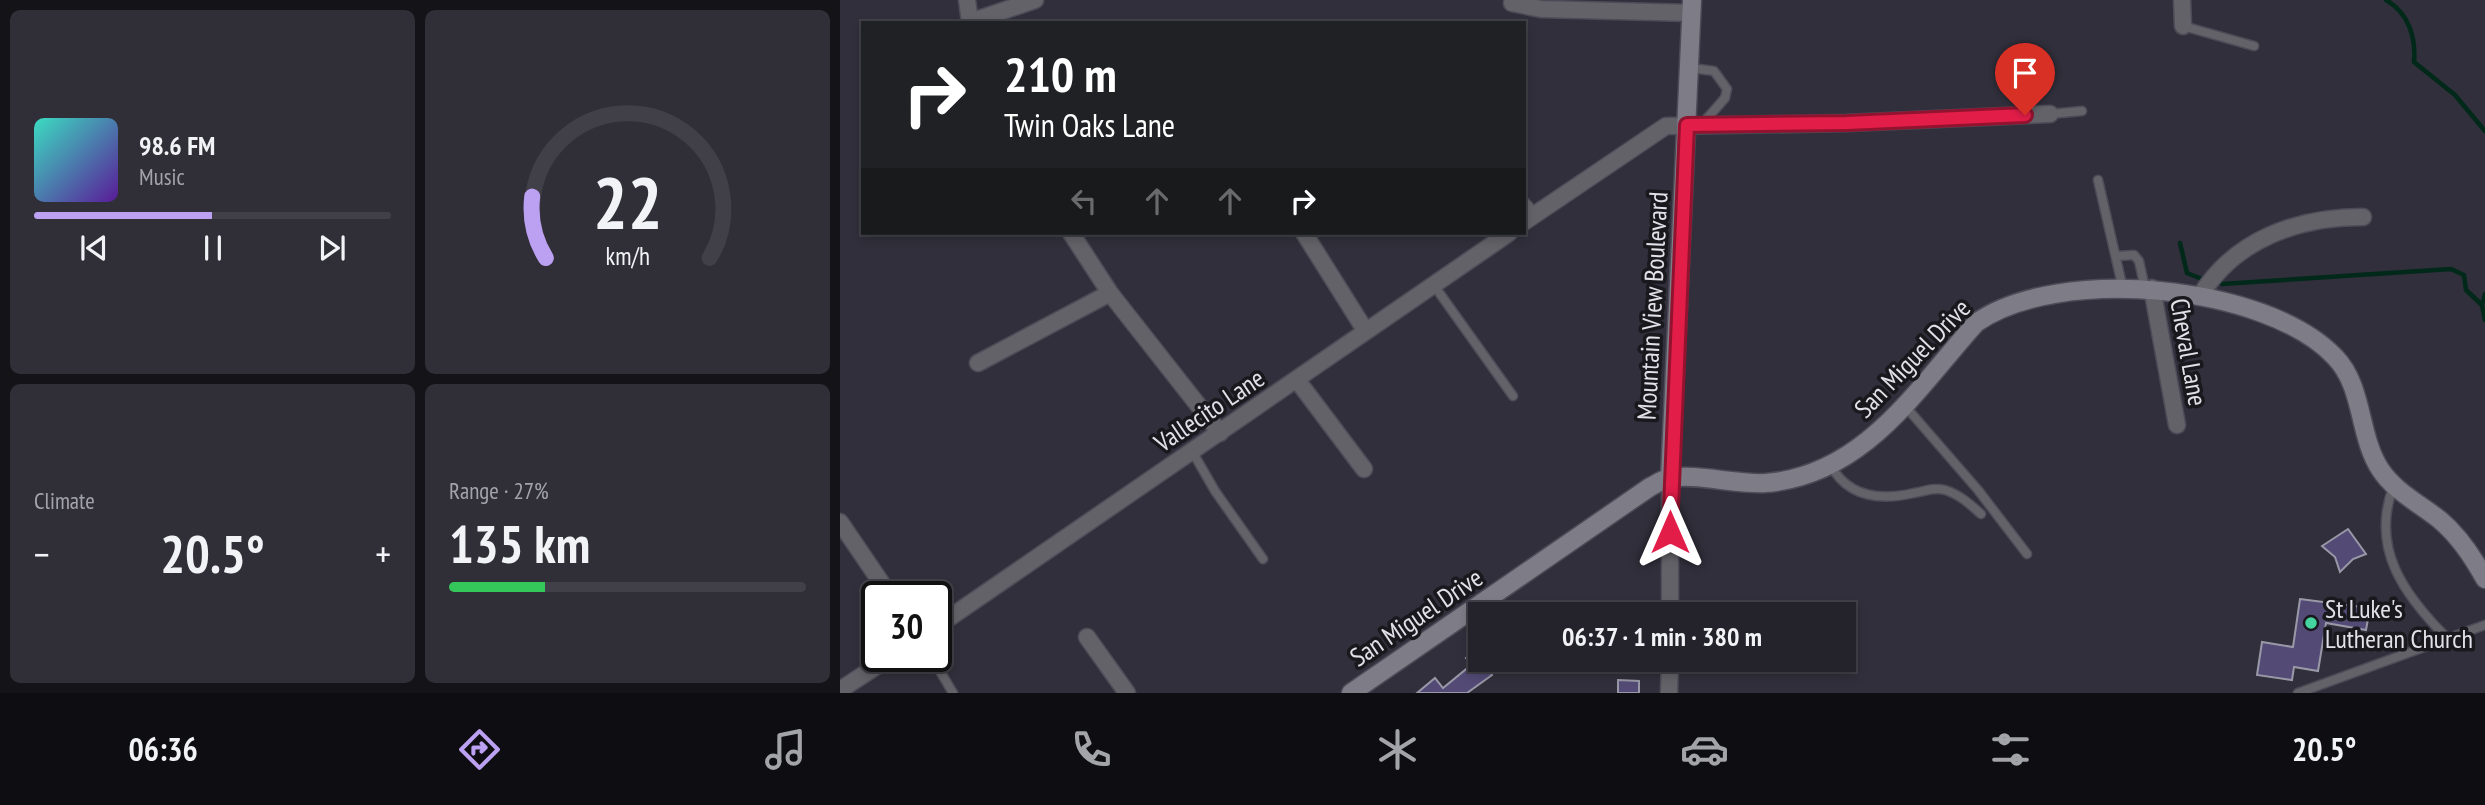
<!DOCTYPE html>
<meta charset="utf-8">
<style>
body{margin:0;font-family:"PT Sans Narrow",sans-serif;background:#302f38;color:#f1f3f6;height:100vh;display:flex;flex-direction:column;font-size:26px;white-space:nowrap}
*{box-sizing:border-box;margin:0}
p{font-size:23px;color:#a3a4a9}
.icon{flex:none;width:38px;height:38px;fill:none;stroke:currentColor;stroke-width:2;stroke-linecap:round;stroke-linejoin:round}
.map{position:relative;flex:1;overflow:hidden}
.sheet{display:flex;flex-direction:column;gap:10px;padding:10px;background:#141318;width:840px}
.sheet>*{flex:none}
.banner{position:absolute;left:21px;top:21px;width:665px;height:214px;border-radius:0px;box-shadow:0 4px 10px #0003,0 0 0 2px #414048;background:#202124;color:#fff;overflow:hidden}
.speed{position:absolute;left:21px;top:581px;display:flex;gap:14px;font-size:35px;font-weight:700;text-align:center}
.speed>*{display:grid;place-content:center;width:91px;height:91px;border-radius:50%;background:#24232c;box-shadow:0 4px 10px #0003,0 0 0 2px #414048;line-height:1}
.speed .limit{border:4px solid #111;border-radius:10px;background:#fff;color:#111}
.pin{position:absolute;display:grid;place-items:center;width:60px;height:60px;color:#fff;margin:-72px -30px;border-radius:50% 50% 50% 0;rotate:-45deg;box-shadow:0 0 7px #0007}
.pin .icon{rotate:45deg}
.me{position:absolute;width:77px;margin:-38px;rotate:0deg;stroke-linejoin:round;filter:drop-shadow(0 0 5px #0008)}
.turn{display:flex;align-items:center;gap:24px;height:147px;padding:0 28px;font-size:32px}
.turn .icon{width:91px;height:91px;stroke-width:2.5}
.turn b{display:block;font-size:49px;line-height:60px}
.lanes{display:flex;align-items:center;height:66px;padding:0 28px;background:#0003;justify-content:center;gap:35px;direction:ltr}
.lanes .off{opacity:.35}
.big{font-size:52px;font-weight:700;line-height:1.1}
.sheet .widget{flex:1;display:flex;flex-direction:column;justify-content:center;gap:10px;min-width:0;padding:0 24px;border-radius:10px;background:#302f38}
.sheet .dial{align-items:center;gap:0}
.dial svg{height:182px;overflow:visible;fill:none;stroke:#414048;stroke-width:7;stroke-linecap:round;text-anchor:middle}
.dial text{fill:#f1f3f6;stroke:none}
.song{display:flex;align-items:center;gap:21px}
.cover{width:84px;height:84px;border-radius:10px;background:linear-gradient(135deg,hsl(170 70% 55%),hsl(270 70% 35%))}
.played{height:7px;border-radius:4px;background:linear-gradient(90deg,#bca0f2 50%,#414048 50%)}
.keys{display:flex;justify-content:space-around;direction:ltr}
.heat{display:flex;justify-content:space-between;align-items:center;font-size:38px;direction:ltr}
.charge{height:10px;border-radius:5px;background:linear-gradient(90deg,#34c759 27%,#414048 0)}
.sheet .tiles{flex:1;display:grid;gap:10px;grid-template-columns:repeat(2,1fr)}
.trip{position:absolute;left:628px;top:602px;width:388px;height:70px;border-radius:0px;background:#24232c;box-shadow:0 4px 10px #0003,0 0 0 2px #414048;font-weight:700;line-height:70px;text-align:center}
.tab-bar{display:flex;height:112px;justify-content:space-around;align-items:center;background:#0e0e12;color:#a3a4a9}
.tab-bar .icon{width:49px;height:49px}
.tab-bar .on{color:#bca0f2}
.tab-bar b{font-size:32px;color:#f1f3f6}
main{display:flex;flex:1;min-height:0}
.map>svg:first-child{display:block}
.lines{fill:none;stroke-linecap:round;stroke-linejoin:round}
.stream{stroke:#00291a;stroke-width:4.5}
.building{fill:#534b76;stroke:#9998a7;stroke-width:2}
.lane-casing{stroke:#4c4b57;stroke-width:11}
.street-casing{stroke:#4c4b57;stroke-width:19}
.secondary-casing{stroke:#4c4b57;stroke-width:21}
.lane{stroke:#626268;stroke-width:8}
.street{stroke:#626268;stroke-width:16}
.secondary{stroke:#7e7d87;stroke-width:18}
.route-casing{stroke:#92132f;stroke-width:18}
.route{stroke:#e11d48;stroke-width:12}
.poi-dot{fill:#45d49f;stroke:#18181d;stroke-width:2.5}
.labels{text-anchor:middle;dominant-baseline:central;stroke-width:7;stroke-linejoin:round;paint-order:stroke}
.street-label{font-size:26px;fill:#e2e1ea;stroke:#18181d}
.poi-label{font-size:26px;fill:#e2e1ea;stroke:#18181d;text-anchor:start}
</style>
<main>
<section class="sheet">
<div class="tiles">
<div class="widget">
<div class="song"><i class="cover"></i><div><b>98.6 FM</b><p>Music</p></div></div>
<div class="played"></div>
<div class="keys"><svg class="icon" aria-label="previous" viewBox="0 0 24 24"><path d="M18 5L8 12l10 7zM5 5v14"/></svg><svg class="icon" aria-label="pause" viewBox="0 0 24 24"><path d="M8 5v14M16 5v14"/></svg><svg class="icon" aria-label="next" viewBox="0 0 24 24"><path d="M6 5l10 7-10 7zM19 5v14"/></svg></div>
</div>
<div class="widget dial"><svg viewBox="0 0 100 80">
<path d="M14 69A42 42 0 1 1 86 69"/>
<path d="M14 69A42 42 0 0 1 8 42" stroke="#bca0f2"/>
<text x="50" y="56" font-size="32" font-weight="700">22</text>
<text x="50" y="72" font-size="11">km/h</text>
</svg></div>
<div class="widget"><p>Climate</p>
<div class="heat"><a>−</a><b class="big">20.5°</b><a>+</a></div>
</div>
<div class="widget"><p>Range · 27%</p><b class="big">135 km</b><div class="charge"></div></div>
</div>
</section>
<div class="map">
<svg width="1645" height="693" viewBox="0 0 1645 693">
<rect width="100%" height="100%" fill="#302f3b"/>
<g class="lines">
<path class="stream" d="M1546 0C1569 13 1576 38 1574 62L1615 95 1645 131
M1340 243 1347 273 1362 279
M1382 284 1611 269 1624 275 1626 290 1642 305
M1645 294 1642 305 1645 320"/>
</g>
<path class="building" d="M1508 529 1526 554 1513 559 1500 572 1495 557 1482 546Z
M1460 599 1530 608 1526 630 1486 623 1478 671 1454 667 1452 680 1417 675 1422 642 1453 647Z
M640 648V660H664L649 671 652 675 627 693H577L595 678 603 688 631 665 626 658Z
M778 680 799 681V693H778Z"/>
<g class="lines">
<g class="lane-casing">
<path id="lane" d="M1343 26 1414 46
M851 68 874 71 887 89 885 98 863 123
M1210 114 1242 111
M1258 180 1283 289
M684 201 696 214
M1277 256 1294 255 1299 261 1305 288
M593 284 673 396
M1066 407 1138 490 1187 554
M352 451 375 491 423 559
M990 464C1007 497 1039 501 1074 493 1085 491 1094 487 1105 490 1119 494 1131 505 1141 514
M1554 485C1529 548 1565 596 1607 638
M91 656 113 693
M1458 693 1645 625"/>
</g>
<g class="street-casing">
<path id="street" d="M127 0 130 22 195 0
M1342 0 1343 26
M672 3 701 9 851 13
M684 222 826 126 1007 123 1210 114
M231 233 270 293 380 433
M464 233 525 330
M1312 288 1337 425
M1360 296C1395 239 1458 217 1523 217
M138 363 270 293
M457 380 524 469
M0 522 51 597
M830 614V478
M96 627 669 233
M247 637 287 693
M0 690 52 656
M829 693 830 660"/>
</g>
<g class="secondary-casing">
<path id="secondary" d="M830 478 852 0
M511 693 810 487C816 484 823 479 830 478 855 473 897 485 926 483 1024 475 1076 390 1136 323 1217 265 1426 284 1495 357 1524 387 1518 435 1540 469 1554 491 1580 504 1600 520 1619 536 1633 557 1645 579"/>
</g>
<use href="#lane" class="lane"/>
<use href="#street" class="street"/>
<use href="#secondary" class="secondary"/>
</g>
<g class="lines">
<g class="route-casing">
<path id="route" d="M830 532 847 125 1007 123 1185 115"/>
</g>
<use href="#route" class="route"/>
</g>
<circle class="poi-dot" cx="1471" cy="623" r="7"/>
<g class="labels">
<g class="street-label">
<text transform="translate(812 306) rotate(-87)">Mountain View Boulevard</text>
<text transform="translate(1349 352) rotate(80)">Cheval Lane</text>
<text transform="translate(1072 358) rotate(-46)">San Miguel Drive</text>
<text transform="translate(369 410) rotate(-34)">Vallecito Lane</text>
<text transform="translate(576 617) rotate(-34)">San Miguel Drive</text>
</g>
<g class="poi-label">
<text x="1485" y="608">St Luke's<tspan x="1485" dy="30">Lutheran Church</tspan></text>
</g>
</g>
</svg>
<div class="speed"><div class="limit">30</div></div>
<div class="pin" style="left:1185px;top:115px;background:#d93025"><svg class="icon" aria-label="arrive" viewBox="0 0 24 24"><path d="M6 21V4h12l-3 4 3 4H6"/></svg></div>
<svg class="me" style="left:830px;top:532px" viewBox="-20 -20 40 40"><path d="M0-17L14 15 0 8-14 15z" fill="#e11d48" stroke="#fff" stroke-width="4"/></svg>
<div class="trip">06:37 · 1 min · 380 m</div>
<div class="banner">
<div class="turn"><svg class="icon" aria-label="right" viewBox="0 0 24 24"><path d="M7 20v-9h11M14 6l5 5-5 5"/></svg><div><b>210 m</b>Twin Oaks Lane</div></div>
<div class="lanes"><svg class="icon off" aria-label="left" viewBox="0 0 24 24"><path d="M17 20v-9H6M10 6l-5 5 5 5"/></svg><svg class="icon off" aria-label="ahead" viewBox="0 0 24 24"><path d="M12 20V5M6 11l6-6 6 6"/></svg><svg class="icon off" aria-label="ahead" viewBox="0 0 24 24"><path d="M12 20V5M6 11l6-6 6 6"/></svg><svg class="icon" aria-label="right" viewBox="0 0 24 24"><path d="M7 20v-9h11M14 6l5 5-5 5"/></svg></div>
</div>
</div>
</main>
<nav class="tab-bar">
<b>06:36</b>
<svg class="icon on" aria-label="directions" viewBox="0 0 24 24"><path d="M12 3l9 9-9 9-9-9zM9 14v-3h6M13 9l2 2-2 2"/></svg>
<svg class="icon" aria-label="music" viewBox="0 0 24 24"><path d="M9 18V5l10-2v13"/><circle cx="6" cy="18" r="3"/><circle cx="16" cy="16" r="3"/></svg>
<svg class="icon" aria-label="phone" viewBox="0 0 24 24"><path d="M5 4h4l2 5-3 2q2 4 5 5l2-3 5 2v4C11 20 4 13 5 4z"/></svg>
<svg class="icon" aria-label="climate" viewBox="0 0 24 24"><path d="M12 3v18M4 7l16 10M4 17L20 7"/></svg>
<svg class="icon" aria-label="car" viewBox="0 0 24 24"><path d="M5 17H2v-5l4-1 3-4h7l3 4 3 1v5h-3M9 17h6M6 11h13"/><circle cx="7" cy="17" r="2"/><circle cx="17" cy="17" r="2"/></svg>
<svg class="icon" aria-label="filters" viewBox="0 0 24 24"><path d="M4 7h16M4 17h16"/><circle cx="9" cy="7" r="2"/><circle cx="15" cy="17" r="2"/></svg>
<b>20.5°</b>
</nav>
